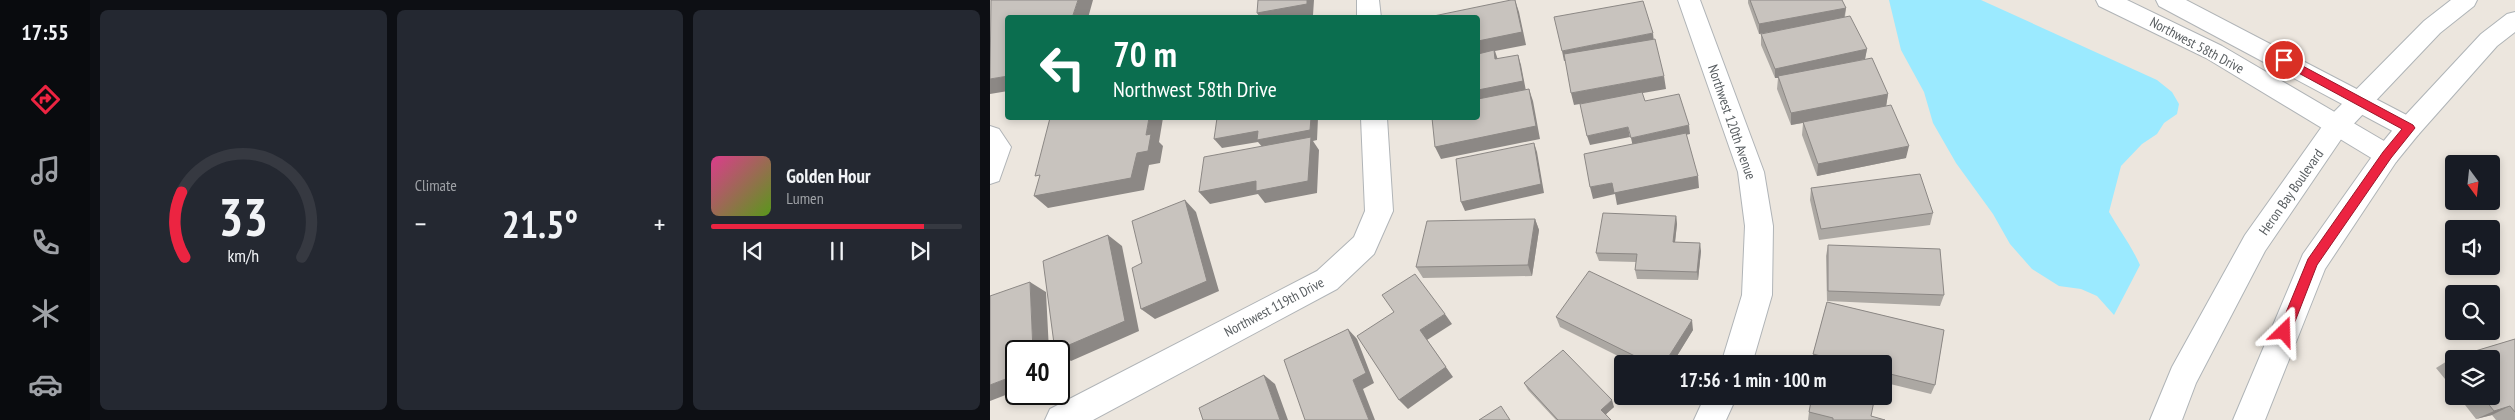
<!DOCTYPE html>
<meta charset="utf-8">
<style>
body{margin:0;font-family:"PT Sans Narrow",sans-serif;background:#242831;color:#f1f3f6;height:100vh;display:flex;flex-direction:column;font-size:19px;white-space:nowrap}
*{box-sizing:border-box;margin:0}
p{font-size:16px;color:#9ea1a6}
.icon{flex:none;width:28px;height:28px;fill:none;stroke:currentColor;stroke-width:2;stroke-linecap:round;stroke-linejoin:round}
.map{position:relative;flex:1;overflow:hidden}
.side{display:flex;flex-direction:column;gap:10px;padding:10px;background:#0d0f14;width:900px}
.side>*{flex:none}
.top-card{position:absolute;left:15px;top:15px;width:475px;height:105px;border-radius:5px;box-shadow:0 2px 8px #0003;background:#0b6e4f;color:#fff;overflow:hidden}
.needle{width:32px;rotate:165deg}
.controls{position:absolute;left:1455px;top:155px;display:grid;gap:10px}
.controls a{display:grid;place-items:center;width:55px;height:55px;border-radius:5px;background:#171b24;box-shadow:0 2px 8px #0003;font-size:25px}
.speed{position:absolute;left:15px;top:340px;display:flex;gap:10px;font-size:25px;font-weight:700;text-align:center}
.speed>*{display:grid;place-content:center;width:65px;height:65px;border-radius:50%;background:#171b24;box-shadow:0 2px 8px #0003;line-height:1}
.speed .limit{border:2px solid #111;border-radius:8px;background:#fff;color:#111}
.pin{position:absolute;display:grid;place-items:center;width:42px;height:42px;color:#fff;margin:-21px;border:2px solid #fff;border-radius:50%;box-shadow:0 1px 5px #0007}
.me{position:absolute;width:55px;margin:-28px;rotate:22deg;stroke-linejoin:round;filter:drop-shadow(0 0 4px #0008)}
.turn{display:flex;align-items:center;gap:18px;height:105px;padding:0 25px;font-size:22px}
.turn .icon{width:65px;height:65px;stroke-width:2.5}
.turn b{display:block;font-size:35px;line-height:42px}
.big{font-size:38px;font-weight:700;line-height:1.1}
.side .tile{flex:1;display:flex;flex-direction:column;justify-content:center;gap:8px;min-width:0;padding:0 18px;border-radius:8px;background:#242831}
.side .dial{align-items:center;gap:0}
.dial svg{height:130px;overflow:visible;fill:none;stroke:#363941;stroke-width:7;stroke-linecap:round;text-anchor:middle}
.dial text{fill:#f1f3f6;stroke:none}
.song{display:flex;align-items:center;gap:15px}
.cover{width:60px;height:60px;border-radius:8px;background:linear-gradient(135deg,hsl(330 70% 55%),hsl(90 70% 35%))}
.played{height:5px;border-radius:2px;background:linear-gradient(90deg,#ec2441 85%,#363941 85%)}
.keys{display:flex;justify-content:space-around;direction:ltr}
.heat{display:flex;justify-content:space-between;align-items:center;font-size:28px;direction:ltr}
.side .tiles{flex:1;display:grid;gap:10px;grid-template-columns:repeat(3,1fr)}
.trip{position:absolute;left:624px;top:355px;width:278px;height:50px;border-radius:5px;background:#171b24;box-shadow:0 2px 8px #0003;font-weight:700;line-height:50px;text-align:center}
main{display:flex;flex:1;min-height:0}
.menu{display:flex;flex-direction:column;width:90px;justify-content:space-around;align-items:center;background:#090b0e;color:#9ea1a6}
.menu .icon{width:35px;height:35px}
.menu .active{color:#ec2441}
.menu b{font-size:22px;color:#f1f3f6}
.map>svg:first-child{display:block}
.water{fill:#9beaff}
.lines{fill:none;stroke-linecap:round;stroke-linejoin:round}
.street-casing{stroke:#b0b4b7;stroke-width:2}
.secondary-casing{stroke:#afb4b7;stroke-width:2}
.street{fill:#fff;fill-rule:evenodd}
.secondary{fill:#fff;fill-rule:evenodd}
.wall{fill:#aca8a3}
.shaded-wall{fill:#8c8885}
.building{fill:#c8c3be;stroke:#8c8885}
.route{fill:#ec2441;stroke:#99172a}
.labels{text-anchor:middle;dominant-baseline:central;stroke-width:4.5;stroke-linejoin:round;paint-order:stroke}
.street-label{font-size:14px;fill:#585d60;stroke:#fff}
</style>
<main>
<nav class="menu">
<b>17:55</b>
<svg class="icon active" aria-label="directions" viewBox="0 0 24 24"><path d="M12 3l9 9-9 9-9-9zM9 14v-3h6M13 9l2 2-2 2"/></svg>
<svg class="icon" aria-label="music" viewBox="0 0 24 24"><path d="M9 18V5l10-2v13"/><circle cx="6" cy="18" r="3"/><circle cx="16" cy="16" r="3"/></svg>
<svg class="icon" aria-label="phone" viewBox="0 0 24 24"><path d="M5 4h4l2 5-3 2q2 4 5 5l2-3 5 2v4C11 20 4 13 5 4z"/></svg>
<svg class="icon" aria-label="climate" viewBox="0 0 24 24"><path d="M12 3v18M4 7l16 10M4 17L20 7"/></svg>
<svg class="icon" aria-label="car" viewBox="0 0 24 24"><path d="M5 17H2v-5l4-1 3-4h7l3 4 3 1v5h-3M9 17h6M6 11h13"/><circle cx="7" cy="17" r="2"/><circle cx="17" cy="17" r="2"/></svg>
</nav>
<section class="side">
<div class="tiles">
<div class="tile dial"><svg viewBox="0 0 100 80">
<path d="M14 69A42 42 0 1 1 86 69"/>
<path d="M14 69A42 42 0 0 1 12 29" stroke="#ec2441"/>
<text x="50" y="56" font-size="32" font-weight="700">33</text>
<text x="50" y="72" font-size="11">km/h</text>
</svg></div>
<div class="tile"><p>Climate</p>
<div class="heat"><a>−</a><b class="big">21.5°</b><a>+</a></div>
</div>
<div class="tile">
<div class="song"><i class="cover"></i><div><b>Golden Hour</b><p>Lumen</p></div></div>
<div class="played"></div>
<div class="keys"><svg class="icon" aria-label="previous" viewBox="0 0 24 24"><path d="M18 5L8 12l10 7zM5 5v14"/></svg><svg class="icon" aria-label="pause" viewBox="0 0 24 24"><path d="M8 5v14M16 5v14"/></svg><svg class="icon" aria-label="next" viewBox="0 0 24 24"><path d="M6 5l10 7-10 7zM19 5v14"/></svg></div>
</div>
</div>
</section>
<div class="map">
<svg width="1525" height="420" viewBox="0 0 1525 420">
<rect width="100%" height="100%" fill="#ece6de"/>
<path class="water" d="M899 0H991L1167 80 1182 92 1189 104 1187 114 1174 123 1167 134 1152 144 1131 166 1119 212C1129 230 1141 245 1150 265L1124 315 1107 296 1091 289 1069 286 1042 269 1020 244 1003 214 966 163 943 123 934 92 911 50Z"/>
<g class="lines">
<g class="street-casing">
<path id="street" d="M367 0H389L391 18H367Z
M688 0H710L774 172 783 226 782 295 762 364H731L752 295 755 226 748 172Z
M1106 0H1137L1232 46 1406 148 1410 155 1406 162 1397 165 1388 162 1216 58 1109 6Z
M1166 0H1196L1428 121 1432 128 1428 135 1419 138 1410 135 1169 6Z
M371 118H397L403 211 384 254 347 289 103 420H55L60 409 327 271 364 237 375 211Z
M0 126 9 129 21 147 9 181 0 184Z
M715 396H747L736 420H704Z"/>
</g>
<g class="secondary-casing">
<path id="secondary" d="M1461 0H1487L1484 6 1450 33 1356 132 1275 251 1206 383 1192 420H1160L1182 367 1255 235 1338 118 1434 21Z
M1525 12V32L1507 46 1428 135 1406 162 1335 269 1275 420H1243L1313 254 1388 148 1410 121 1491 34 1517 14Z"/>
</g>
<use href="#street" class="street"/>
<use href="#secondary" class="secondary"/>
</g>
<path class="wall" d="M758 0H852L856 8 855 17 877 49 875 59 858 63 898 94 896 106 916 158 827 176 812 135 813 123 801 125 787 89 788 78H785L771 45V34L814 26 769 34 758 3Z
M821 188 943 213 940 225 829 240 820 200Z
M686 216 687 224 685 242 711 251 708 280 647 279 645 270 646 262 609 261 606 253Z
M545 219 549 230 542 276 433 278 426 267Z
M838 245 954 295 950 306 837 301 836 256Z
M837 302 954 330 945 385 941 394 892 382V364L822 363 823 354Z
M566 317 703 330 682 364H644L570 327Z
M1525 339V420H1506L1502 415 1486 419 1468 396H1501L1464 359V390L1446 368 1462 358Z
M534 383 624 407 616 414 621 420H566L538 390Z
M819 412 881 416 895 420H818Z"/>
<path class="shaded-wall" d="M88 0H103L98 18H82Z
M317 0H324L323 15 306 18H270L267 13Z
M525 0 529 12 536 45 505 51 508 60 488 55V41Z
M856 8 854 18 769 34V24Z
M663 33 664 43 574 61 572 51Z
M877 49 875 59 788 78V76V78H785V69Z
M528 55 531 65 536 91 488 101V90Z
M18 76V91L0 94V79Z
M674 76 676 89 584 105 581 93Z
M539 89 543 101 550 139 451 159 445 147Z
M898 94 896 107 801 125V113Z
M159 118H173L169 142 173 146 170 163 159 165 154 190 58 208 44 196 147 153 156 135Z
M321 118H328L327 140 323 141 329 150 327 193 275 203 268 194 220 204 209 192 274 149 268 142 232 148 224 139Z
M699 125 700 134 643 147 641 138Z
M638 127 640 137 600 145 597 136Z
M544 143 547 152 554 193 475 211 471 202Z
M919 146 916 158 827 176 828 164Z
M708 176 709 188 627 205 625 194 603 199 600 187 622 183Z
M195 200 206 212 229 291 165 319 151 309Z
M686 216 687 224 684 251 683 242Z
M545 219 549 230 542 276 538 265Z
M118 235 132 246 149 331 81 361 69 353V351H65Z
M710 243 711 251 708 280 707 272Z
M40 282 56 292 59 351H43Z
M455 314 462 324 437 340 463 377 418 409 409 400 430 330Z
M702 320 703 330 682 364H674Z
M358 329 367 339 384 383 373 389 385 420H379L363 380Z
M26 375V391L0 401V385Z
M274 375 285 384 298 420H290Z
M622 400 624 407 614 416 611 410Z
M1520 406 1502 415 1486 419 1504 411Z"/>
<path class="building" d="M1 0H88L82 18H18V76L0 79Z
M268 0H317V4L267 13Z
M521 0H525L532 32 488 41V18H434Z
M760 0H852L856 8 769 24Z
M653 1 663 33 572 51 564 17Z
M860 16 877 49 785 69 771 34Z
M665 39 674 76 581 93 574 54Z
M504 50 505 59 528 55 533 81 488 90V54Z
M882 58 898 94 801 113 788 76Z
M539 89 546 126 445 147 442 118H488V99Z
M652 92 655 101 689 94 699 125 641 138 638 127 597 136 590 104Z
M901 105 919 146 828 164 813 122Z
M60 118H159L156 135 161 134 158 151 147 153 141 178 44 196 50 175 45 176Z
M227 118H321L320 130 267 140 268 131 224 139Z
M696 133 708 176 624 193 622 183 600 187 594 154Z
M321 137 318 181 266 191V181L209 192 214 157Z
M544 143 551 184 471 202 466 159Z
M930 174 943 213 831 229 821 188Z
M195 200 217 281 151 309 142 268 152 263 142 221Z
M613 213 686 216 683 242 710 243 707 272 645 270 647 254 606 253Z
M545 219 538 265 426 267 437 221Z
M118 235 135 321 65 351 53 261Z
M838 245 950 249 954 295 838 291Z
M599 271 702 320 674 364H661L566 317Z
M425 274 455 314 430 330 456 367 409 400 367 336 404 312 392 295Z
M40 282 43 351H26V375L0 385V296Z
M837 302 954 330 945 385 892 372V364H862L823 354Z
M358 329 376 373 363 380 379 420H315L294 360Z
M1525 339V412L1520 406 1504 411 1492 396H1501V359H1464V361L1462 358Z
M573 350 622 400 611 410 621 420H568L534 383Z
M274 375 290 420H213L209 408Z
M822 396H885L881 416 895 420H843V418L819 412Z
M511 406 520 420H489Z"/>
<path class="route" d="M1294 56 1423 125 1425 128 1401 158 1327 265 1299 337 1294 338 1288 332 1318 259 1393 152 1412 129 1290 63V57Z"/>
<g class="labels">
<g class="street-label">
<text transform="translate(1207 45) rotate(28)">Northwest 58th Drive</text>
<text transform="translate(742 122) rotate(71)">Northwest 120th Avenue</text>
<text transform="translate(1301 192) rotate(-55)">Heron Bay Boulevard</text>
<text transform="translate(284 307) rotate(-28)">Northwest 119th Drive</text>
</g>
</g>
</svg>
<div class="controls">
<a><svg class="needle" viewBox="-14 -14 28 28"><path d="M0-13l5 13h-10z" fill="#e53935"/><path d="M0 13l5-13h-10z" fill="#9ea1a6"/></svg></a>
<a><svg class="icon" aria-label="sound" viewBox="0 0 24 24"><path d="M4 9h4l5-4v14l-5-4H4zM17 9q2 3 0 6"/></svg></a>
<a><svg class="icon" aria-label="search" viewBox="0 0 24 24"><circle cx="10" cy="10" r="6"/><path d="M15 15l6 6"/></svg></a>
<a><svg class="icon" aria-label="layers" viewBox="0 0 24 24"><path d="M12 4l9 5-9 5-9-5zM3 14l9 5 9-5"/></svg></a>
</div>
<div class="speed"><div class="limit">40</div></div>
<div class="pin" style="left:1294px;top:60px;background:#d93025"><svg class="icon" aria-label="arrive" viewBox="0 0 24 24"><path d="M6 21V4h12l-3 4 3 4H6"/></svg></div>
<svg class="me" style="left:1294px;top:332px" viewBox="-20 -20 40 40"><path d="M0-17L14 15 0 8-14 15z" fill="#ec2441" stroke="#fff" stroke-width="4"/></svg>
<div class="trip">17:56 · 1 min · 100 m</div>
<div class="top-card">
<div class="turn"><svg class="icon" aria-label="left" viewBox="0 0 24 24"><path d="M17 20v-9H6M10 6l-5 5 5 5"/></svg><div><b>70 m</b>Northwest 58th Drive</div></div>
</div>
</div>
</main>
